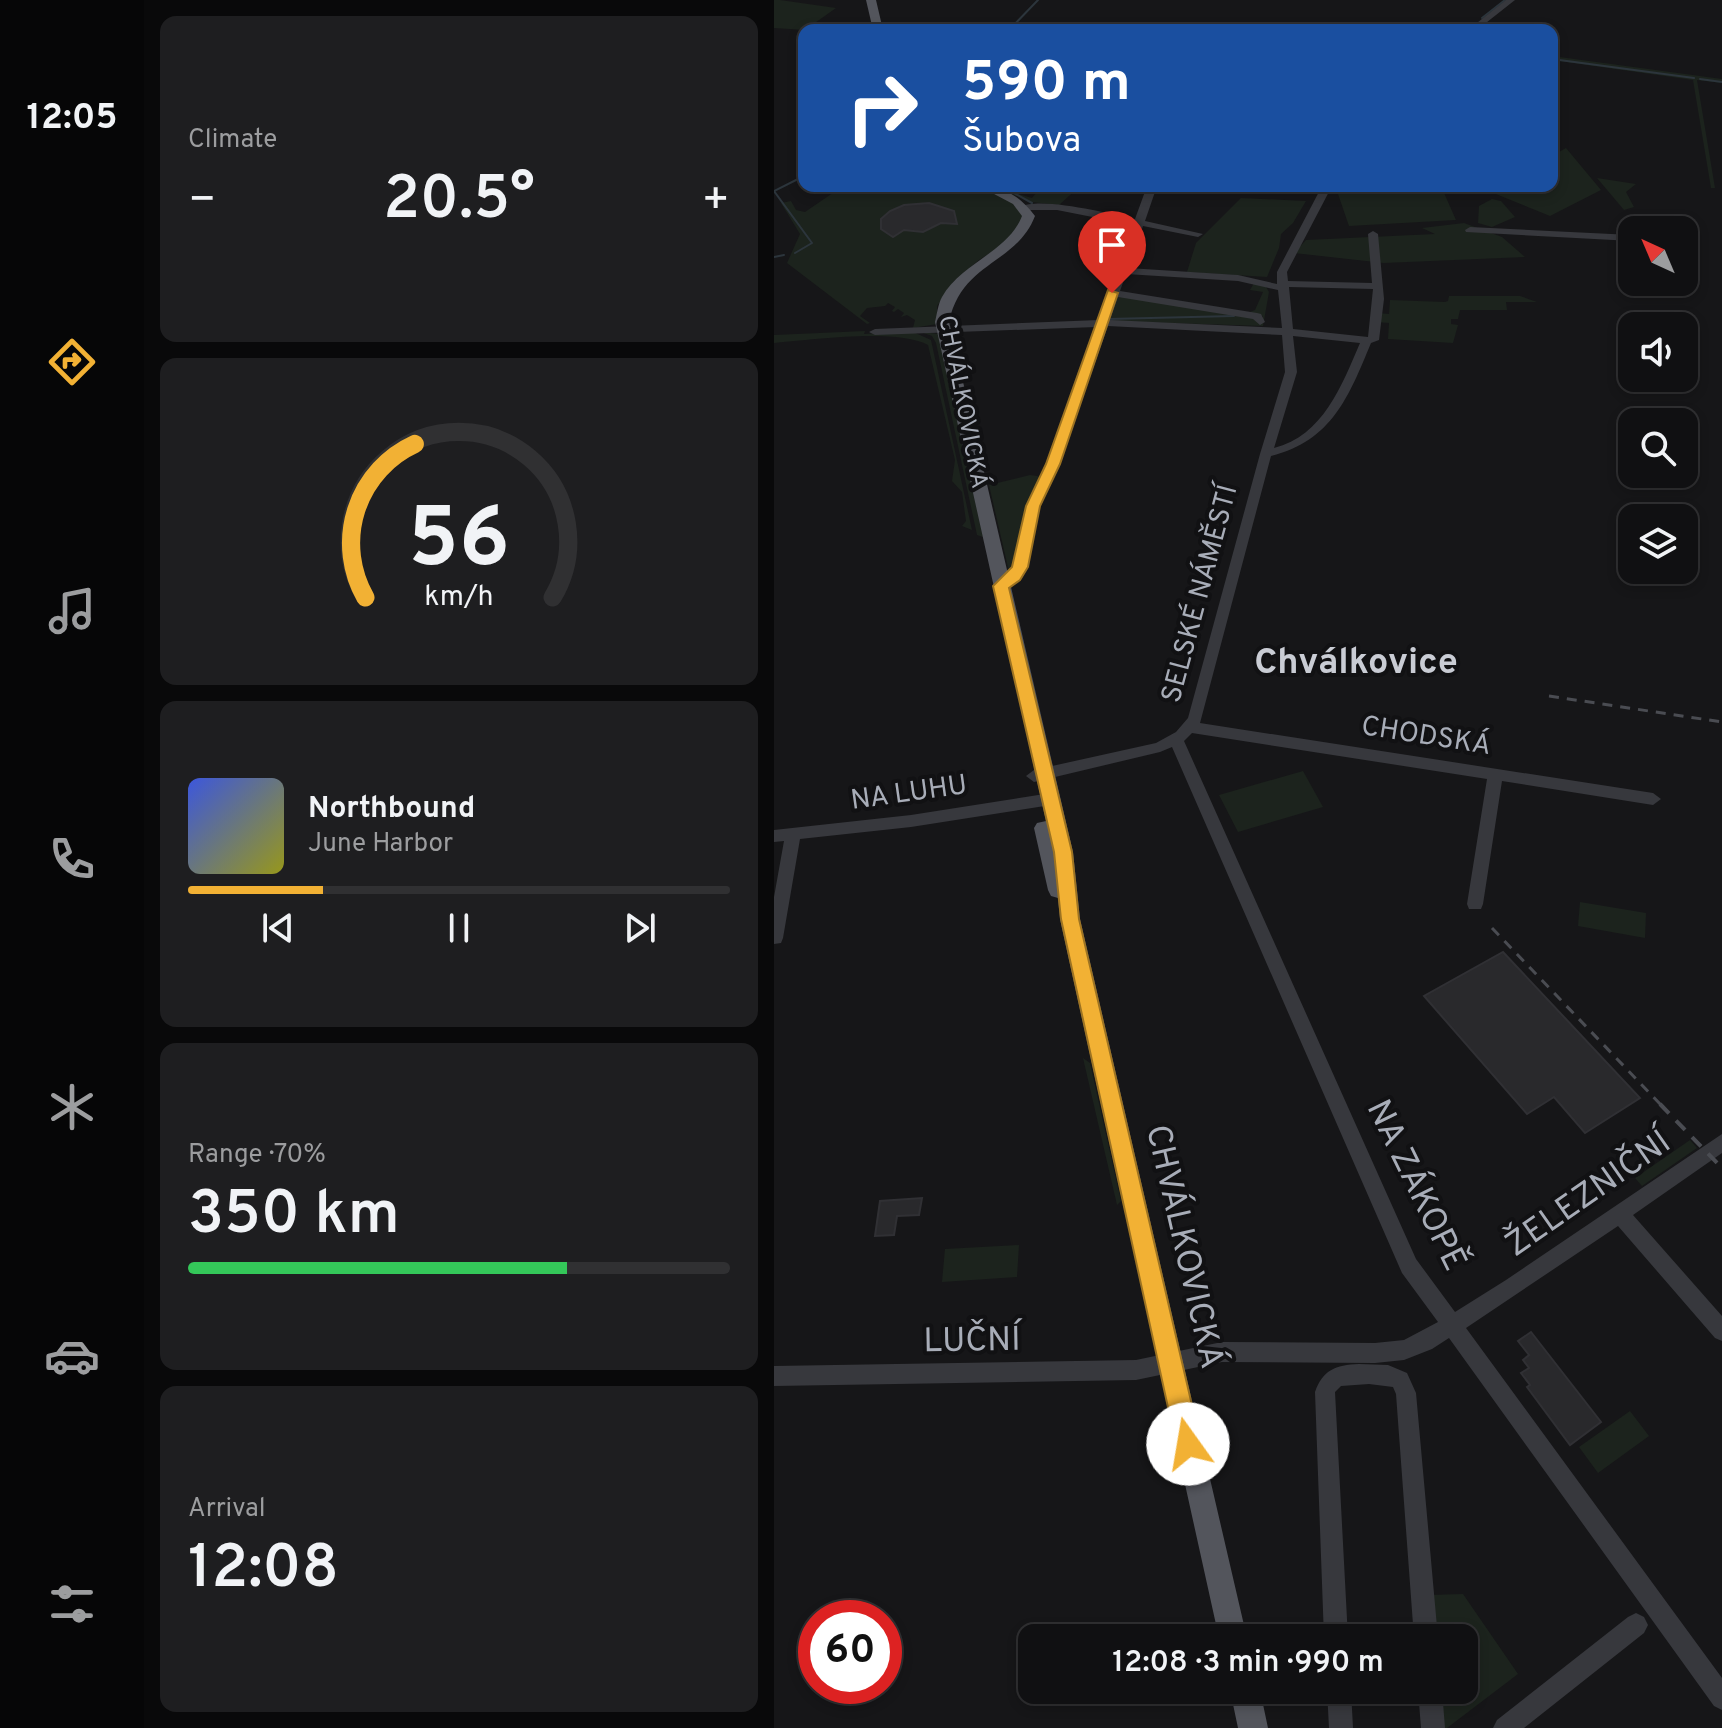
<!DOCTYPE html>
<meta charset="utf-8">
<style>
body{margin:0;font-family:Overpass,sans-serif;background:#1e1e20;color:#f1f3f6;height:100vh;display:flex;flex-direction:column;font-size:30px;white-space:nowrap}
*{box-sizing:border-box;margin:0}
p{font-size:26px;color:#9c9d9f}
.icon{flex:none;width:44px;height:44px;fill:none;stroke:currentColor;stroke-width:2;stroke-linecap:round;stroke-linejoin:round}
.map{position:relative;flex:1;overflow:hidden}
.details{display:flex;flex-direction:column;gap:16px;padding:16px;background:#09090a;width:630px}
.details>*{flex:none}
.guide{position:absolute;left:24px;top:24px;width:760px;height:168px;border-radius:16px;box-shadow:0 4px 12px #0003,0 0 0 2px #303032;background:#1a4fa0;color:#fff;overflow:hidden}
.needle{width:52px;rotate:316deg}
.buttons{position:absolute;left:844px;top:216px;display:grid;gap:16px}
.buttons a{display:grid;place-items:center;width:80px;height:80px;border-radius:16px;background:#101012;box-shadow:0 4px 12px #0003,0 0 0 2px #303032;font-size:40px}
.speed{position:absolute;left:24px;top:1600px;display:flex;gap:16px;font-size:40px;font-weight:700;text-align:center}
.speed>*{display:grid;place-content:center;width:104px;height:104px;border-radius:50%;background:#101012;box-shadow:0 4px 12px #0003,0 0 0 2px #303032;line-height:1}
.speed .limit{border:12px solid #d22;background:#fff;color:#111}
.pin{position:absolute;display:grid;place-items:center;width:68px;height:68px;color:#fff;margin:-82px -34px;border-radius:50% 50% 50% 0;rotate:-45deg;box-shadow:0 0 8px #0007}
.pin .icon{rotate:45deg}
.me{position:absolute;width:88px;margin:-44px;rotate:347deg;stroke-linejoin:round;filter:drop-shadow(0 0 6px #0008)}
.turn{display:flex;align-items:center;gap:28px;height:168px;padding:0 32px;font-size:36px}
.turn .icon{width:104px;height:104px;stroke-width:2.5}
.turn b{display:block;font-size:56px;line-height:68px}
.big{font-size:60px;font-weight:600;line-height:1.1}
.details .widget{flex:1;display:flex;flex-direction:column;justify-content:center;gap:12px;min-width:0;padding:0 28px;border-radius:16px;background:#1e1e20}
.details .dial{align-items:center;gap:0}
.dial svg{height:208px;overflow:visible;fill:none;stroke:#303032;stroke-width:7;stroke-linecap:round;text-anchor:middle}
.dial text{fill:#f1f3f6;stroke:none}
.song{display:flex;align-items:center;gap:24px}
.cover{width:96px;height:96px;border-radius:12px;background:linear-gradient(135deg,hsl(230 70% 55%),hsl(60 70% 35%))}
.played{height:8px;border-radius:4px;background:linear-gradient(90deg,#f2b134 25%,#303032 25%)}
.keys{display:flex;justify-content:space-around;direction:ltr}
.heat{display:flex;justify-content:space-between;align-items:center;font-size:44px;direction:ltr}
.charge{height:12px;border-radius:6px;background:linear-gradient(90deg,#34c759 70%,#303032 0)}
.trip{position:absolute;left:244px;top:1624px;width:460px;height:80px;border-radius:16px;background:#101012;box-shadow:0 4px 12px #0003,0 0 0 2px #303032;font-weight:600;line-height:80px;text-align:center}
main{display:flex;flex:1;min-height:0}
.tabs{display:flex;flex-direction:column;width:144px;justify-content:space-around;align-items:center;background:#060607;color:#9c9d9f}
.tabs .icon{width:56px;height:56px}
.tabs .on{color:#f2b134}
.tabs b{font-size:36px;color:#f1f3f6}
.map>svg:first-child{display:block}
.green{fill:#1c231d}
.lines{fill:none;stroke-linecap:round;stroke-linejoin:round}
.stream{stroke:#2c353c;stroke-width:2}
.building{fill:#29292c;stroke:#303034;stroke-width:2}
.minor{fill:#37383d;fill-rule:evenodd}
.major{fill:#53555c;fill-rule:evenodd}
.rail-far1{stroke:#4a4c52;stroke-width:3;stroke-dasharray:10 8;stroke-linecap:butt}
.rail{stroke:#4a4c52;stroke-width:4;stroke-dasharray:13 10;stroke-linecap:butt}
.route{fill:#f2b134;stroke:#9d7322;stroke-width:2}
.labels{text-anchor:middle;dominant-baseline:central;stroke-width:8;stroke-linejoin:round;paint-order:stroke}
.far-street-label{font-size:24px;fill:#a8adb8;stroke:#111113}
.street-label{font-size:28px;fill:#a8adb8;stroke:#111113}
.near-street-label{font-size:34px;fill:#a8adb8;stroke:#111113}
.district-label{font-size:36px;font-weight:bold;fill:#c9ccd4;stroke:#111113}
</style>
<main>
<nav class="tabs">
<b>12:05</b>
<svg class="icon on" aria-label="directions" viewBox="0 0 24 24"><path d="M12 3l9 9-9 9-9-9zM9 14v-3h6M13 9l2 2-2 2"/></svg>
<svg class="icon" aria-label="music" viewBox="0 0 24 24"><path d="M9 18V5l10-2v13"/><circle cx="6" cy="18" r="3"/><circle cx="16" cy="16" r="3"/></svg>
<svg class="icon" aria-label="phone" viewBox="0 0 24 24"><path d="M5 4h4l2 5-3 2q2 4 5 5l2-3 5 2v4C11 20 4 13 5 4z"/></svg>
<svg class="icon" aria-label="climate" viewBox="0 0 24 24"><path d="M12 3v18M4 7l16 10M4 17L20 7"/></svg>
<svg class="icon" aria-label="car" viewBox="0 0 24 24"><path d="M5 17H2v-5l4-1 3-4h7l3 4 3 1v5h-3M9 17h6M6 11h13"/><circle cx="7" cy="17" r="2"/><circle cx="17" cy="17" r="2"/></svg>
<svg class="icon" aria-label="filters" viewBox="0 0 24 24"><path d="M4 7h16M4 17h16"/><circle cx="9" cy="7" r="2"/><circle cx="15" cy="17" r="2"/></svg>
</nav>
<section class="details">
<div class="widget"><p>Climate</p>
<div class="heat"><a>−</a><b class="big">20.5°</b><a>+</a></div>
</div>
<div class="widget dial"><svg viewBox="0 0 100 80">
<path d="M14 69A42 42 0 1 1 86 69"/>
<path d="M14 69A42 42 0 0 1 33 10" stroke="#f2b134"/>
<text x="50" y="56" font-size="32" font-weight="700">56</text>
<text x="50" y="72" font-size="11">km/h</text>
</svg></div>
<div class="widget">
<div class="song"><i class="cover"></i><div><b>Northbound</b><p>June Harbor</p></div></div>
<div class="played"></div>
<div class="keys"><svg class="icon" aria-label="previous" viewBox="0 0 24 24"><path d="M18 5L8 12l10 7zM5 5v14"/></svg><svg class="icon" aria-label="pause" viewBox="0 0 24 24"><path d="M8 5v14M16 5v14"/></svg><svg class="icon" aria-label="next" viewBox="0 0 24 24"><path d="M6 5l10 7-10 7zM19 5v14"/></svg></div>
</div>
<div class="widget"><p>Range · 70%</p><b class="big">350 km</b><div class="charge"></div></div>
<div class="widget"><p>Arrival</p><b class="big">12:08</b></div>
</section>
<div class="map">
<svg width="948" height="1728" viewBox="0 0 948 1728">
<rect width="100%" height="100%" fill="#161618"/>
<path class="green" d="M0 0H6L62 8 31 30 0 28Z
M778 56 948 79V83L923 80 941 188H937L919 80 778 60Z
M792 148 827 190 776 216 717 192 727 186H778V156Z
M823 178 862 184 852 192 860 207 850 210Z
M69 186H204L234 198 251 217 232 243 205 260 180 281 163 306V324L139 328 141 320 133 315 127 317 130 313 124 309 120 312 118 311 121 307 114 303 111 306 93 308 86 316 96 323 93 324 13 263 26 234 7 203 17 201 22 210 31 212Z
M218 186 258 198 267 187 256 189 258 186H306L285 205 257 202Z
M667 186 682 220 575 226 563 191Z
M467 198 532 201 519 223 507 234 505 248 493 277 413 272 422 243Z
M718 199 727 201 741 217 718 227 704 223 705 206Z
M690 223 728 237 751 257 610 263 520 253 532 240 661 234 648 228Z
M480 283 492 287 495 292 489 326 335 321 339 299 345 296 480 318 487 323 489 316 473 313 481 310 489 292 476 290Z
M675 296H746L763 302H732L733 310H686L684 319H677V324L684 325 679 343 614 339 615 323 603 322V313L615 314 616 300 671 302 674 301Z
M91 331 90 334 137 331 157 340 198 530 188 526 192 521 188 492 178 481 181 460 154 345C122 328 38 340 0 343V335Z
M144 331 164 334 209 537 203 535 162 343 158 336Z
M256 475 270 477 236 576 215 485Z
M529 771 549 807 464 832 445 795Z
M806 902 872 913 871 938 804 926Z
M309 1058 316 1063 347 1201 343 1205Z
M916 1140 923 1148 868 1186 861 1178Z
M245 1245 243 1277 168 1282 171 1249Z
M856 1411 875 1436 824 1473 805 1447Z
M689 1594 744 1674 673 1728H666L663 1690H690V1638H659L655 1595Z"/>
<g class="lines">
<path class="stream" d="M708 18 731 0
M235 30 264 0
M778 59 920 78
M926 79 948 82
M227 186 258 203
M21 253 38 243 0 191 30 176
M0 257 10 255
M334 319 460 316"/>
</g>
<path class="building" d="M155 203 180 211 183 224 167 223 149 232 130 230 119 237 107 229V219L116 211 130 205Z
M729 952 866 1098 811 1133 780 1097 753 1114 650 996Z
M148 1198 145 1215 123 1216 120 1235 101 1236 106 1201Z
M757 1332 827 1422 796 1445 753 1387 756 1385 747 1373 755 1368 749 1360 755 1355 744 1341Z"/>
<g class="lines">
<path class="minor" d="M732 0H741L703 30H694Z
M373 186H383L371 221 429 234 424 237 369 226 354 268 464 275 503 284V272L548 186H558L513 272 514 281 598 283 594 234 599 231 604 234 610 299 605 340 597 343C575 396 558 441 497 456L426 723 879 793 887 799 879 805 728 781 709 904 707 909H695L693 904 713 779 418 733 410 741 642 1259 681 1312 732 1280 948 1134V1153L859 1215 948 1316V1341L941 1338 844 1226 692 1328 948 1678V1710L940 1706 675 1338 658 1349 630 1360 601 1363 448 1362 362 1380 0 1386V1366L362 1360 448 1342 601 1343 630 1340 664 1322 628 1273 398 747 386 752 260 782 252 776 260 770 382 743 402 732 414 718 486 454 511 372 508 335 334 326 285 464 265 505 255 562 242 583 227 590 220 586 232 577 242 562 253 505 273 464 322 327 101 335 95 332 101 329 325 320 359 225 283 210H251L246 207C267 196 336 214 361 219ZM352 274 464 281 504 290 508 328 336 320 344 297 479 319 486 325 491 322 487 314 483 313 346 291ZM515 287 599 289 594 337 519 329ZM519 336 586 343C568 385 549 436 500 448L523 372Z
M461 186H480L475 189Z
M696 227 858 235V241L692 232 691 230Z
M277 793 285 799 277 805 137 827 26 839 9 938 7 943 0 944V897L10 841 0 842V830L137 815Z
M585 1364 614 1365 633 1373 642 1393 664 1638H640L622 1394 619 1387 595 1384 567 1386 561 1392 574 1638H550L541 1392C549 1370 561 1365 585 1364Z
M862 1613 870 1617 874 1625 870 1633 750 1728H719L723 1720 854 1617Z
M553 1690H577L579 1728H555Z
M644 1690H668L671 1728H647Z"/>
<path class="major" d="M92 0H102L109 30H99Z
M205 186C230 186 246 196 261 216 242 265 188 261 175 322L299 852 306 919 473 1638H445L286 919 284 898 277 896 274 890 260 828 263 823 272 821 161 322C163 314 164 304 168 297 187 263 234 252 248 216L239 204Z
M456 1690H486L494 1728H464Z"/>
<path class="rail-far1" d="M775 696 948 722
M718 928 888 1106"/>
<path class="rail" d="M886 1104 948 1168"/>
</g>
<path class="route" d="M334 290 344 293 286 464 266 506 254 567 246 580 235 588 298 852 305 919 427 1444 423 1452 414 1456 406 1452 402 1444 287 919 280 852 219 586 238 567 252 506 272 464Z"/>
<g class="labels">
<g class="far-street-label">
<text transform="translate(188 402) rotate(79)">CHVÁLKOVICKÁ</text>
</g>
<g class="street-label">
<text transform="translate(427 594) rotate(-75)">SELSKÉ NÁMĚSTÍ</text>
<text transform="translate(652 737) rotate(9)">CHODSKÁ</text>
<text transform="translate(135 794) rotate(-8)">NA LUHU</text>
</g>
<g class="near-street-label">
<text transform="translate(641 1186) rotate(64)">NA ZÁKOPĚ</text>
<text transform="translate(815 1195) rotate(-35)">ŽELEZNIČNÍ</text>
<text transform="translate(409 1247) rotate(77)">CHVÁLKOVICKÁ</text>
<text transform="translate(198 1342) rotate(-1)">LUČNÍ</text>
</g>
<g class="district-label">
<text x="582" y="664">Chválkovice</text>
</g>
</g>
</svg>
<div class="buttons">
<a><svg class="needle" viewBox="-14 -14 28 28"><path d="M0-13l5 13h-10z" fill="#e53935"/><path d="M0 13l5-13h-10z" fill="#9c9d9f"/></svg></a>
<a><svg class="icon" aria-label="sound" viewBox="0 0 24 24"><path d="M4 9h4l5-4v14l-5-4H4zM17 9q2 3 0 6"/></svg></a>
<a><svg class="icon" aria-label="search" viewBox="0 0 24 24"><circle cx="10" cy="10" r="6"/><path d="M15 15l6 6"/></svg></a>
<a><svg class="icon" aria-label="layers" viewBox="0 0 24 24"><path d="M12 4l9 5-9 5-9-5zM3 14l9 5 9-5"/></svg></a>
</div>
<div class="speed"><div class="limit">60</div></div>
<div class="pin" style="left:338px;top:293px;background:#d93025"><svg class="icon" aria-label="arrive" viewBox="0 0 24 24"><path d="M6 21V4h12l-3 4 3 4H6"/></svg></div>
<svg class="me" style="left:414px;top:1444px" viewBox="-20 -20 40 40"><circle r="19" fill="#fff"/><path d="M0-13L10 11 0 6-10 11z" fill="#f2b134"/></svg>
<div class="trip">12:08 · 3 min · 990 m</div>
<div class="guide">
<div class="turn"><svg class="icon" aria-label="right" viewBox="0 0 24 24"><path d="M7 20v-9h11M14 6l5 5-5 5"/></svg><div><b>590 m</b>Šubova</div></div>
</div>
</div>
</main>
